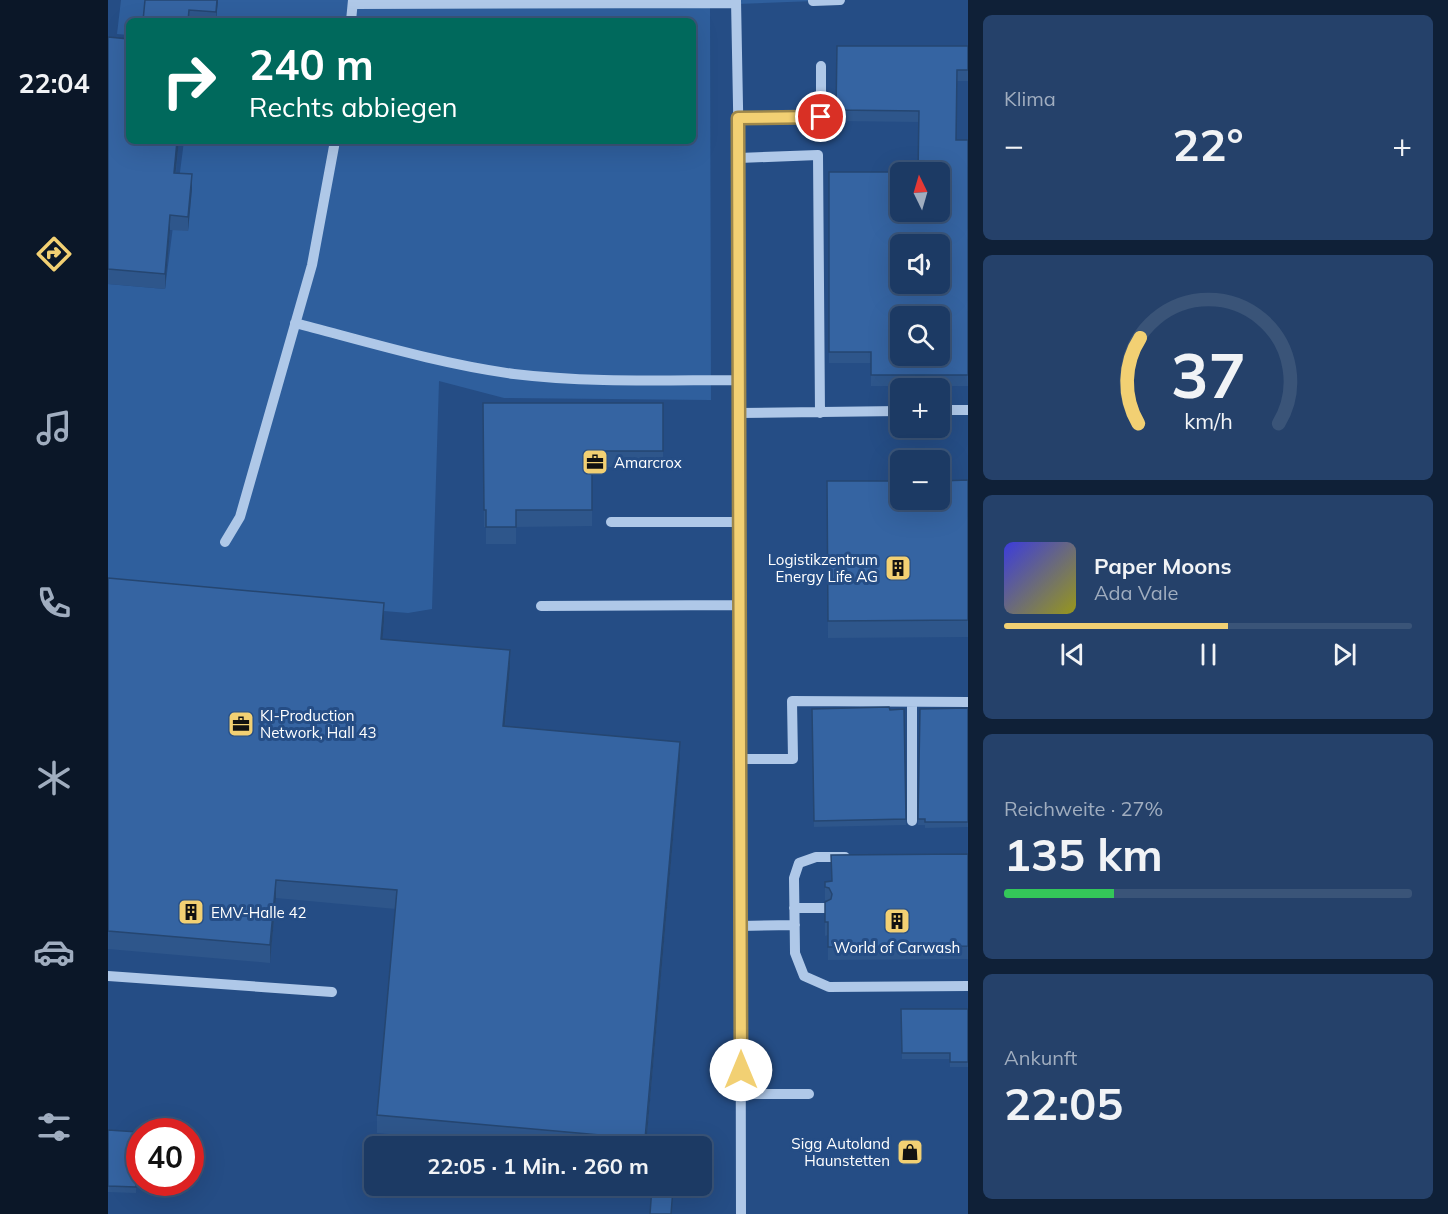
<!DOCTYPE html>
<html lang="de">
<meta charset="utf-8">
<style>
body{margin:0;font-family:Mulish,sans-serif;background:#25416a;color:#f1f3f6;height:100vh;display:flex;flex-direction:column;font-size:22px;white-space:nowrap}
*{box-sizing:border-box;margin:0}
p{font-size:20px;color:#a0adbf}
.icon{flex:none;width:33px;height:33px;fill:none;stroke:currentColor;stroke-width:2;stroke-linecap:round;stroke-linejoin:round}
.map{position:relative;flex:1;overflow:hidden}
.side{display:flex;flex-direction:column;gap:15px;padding:15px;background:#0f2037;width:480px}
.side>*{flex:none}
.guide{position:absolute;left:18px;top:18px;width:570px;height:126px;border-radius:9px;box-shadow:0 6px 24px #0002,0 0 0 2px #3a5478;background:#00695c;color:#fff;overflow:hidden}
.needle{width:39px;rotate:355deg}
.buttons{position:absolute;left:782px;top:162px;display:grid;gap:12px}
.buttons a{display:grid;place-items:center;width:60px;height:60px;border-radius:9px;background:#1c3a64;box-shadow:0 6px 24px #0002,0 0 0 2px #3a5478;font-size:30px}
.speed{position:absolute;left:18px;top:1118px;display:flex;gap:12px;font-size:30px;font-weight:700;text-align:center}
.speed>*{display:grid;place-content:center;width:78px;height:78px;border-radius:50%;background:#1c3a64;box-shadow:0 6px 24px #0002,0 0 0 2px #3a5478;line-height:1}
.speed .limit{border:9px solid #d22;background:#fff;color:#111}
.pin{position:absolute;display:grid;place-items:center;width:51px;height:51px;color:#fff;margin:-26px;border:3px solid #fff;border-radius:50%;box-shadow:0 2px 6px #0007}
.me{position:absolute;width:66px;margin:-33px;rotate:0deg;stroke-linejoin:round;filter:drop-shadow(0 0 4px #0008)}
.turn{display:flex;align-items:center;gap:21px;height:126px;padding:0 24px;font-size:27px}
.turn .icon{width:78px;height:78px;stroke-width:2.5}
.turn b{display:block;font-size:42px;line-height:51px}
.big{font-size:45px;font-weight:700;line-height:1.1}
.side .tile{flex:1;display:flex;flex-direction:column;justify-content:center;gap:9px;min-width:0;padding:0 21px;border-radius:9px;background:#25416a}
.side .dial{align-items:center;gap:0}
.dial svg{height:156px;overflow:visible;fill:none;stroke:#3a5478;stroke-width:7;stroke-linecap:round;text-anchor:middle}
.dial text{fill:#f1f3f6;stroke:none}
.song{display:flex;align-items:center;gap:18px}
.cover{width:72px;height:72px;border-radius:9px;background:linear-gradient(135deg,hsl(240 70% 55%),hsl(60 70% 35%))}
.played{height:6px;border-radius:3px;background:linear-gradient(90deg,#f2d073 55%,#3a5478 55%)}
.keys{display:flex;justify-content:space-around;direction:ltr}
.heat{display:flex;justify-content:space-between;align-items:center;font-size:33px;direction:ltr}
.charge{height:9px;border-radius:4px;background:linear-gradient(90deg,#34c759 27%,#3a5478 0)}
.trip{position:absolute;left:256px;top:1136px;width:348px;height:60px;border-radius:9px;background:#1c3a64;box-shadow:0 6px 24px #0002,0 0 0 2px #3a5478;font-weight:700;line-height:60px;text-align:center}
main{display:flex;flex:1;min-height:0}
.menu{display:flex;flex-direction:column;width:108px;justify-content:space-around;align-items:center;background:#0b1728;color:#a0adbf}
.menu .icon{width:42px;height:42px}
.menu .active{color:#f2d073}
.menu b{font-size:27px;color:#f1f3f6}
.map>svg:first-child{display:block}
.green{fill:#2f5f9d}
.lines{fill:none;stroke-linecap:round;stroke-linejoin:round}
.minor{stroke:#afc8e8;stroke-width:10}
.wall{fill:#2e568b}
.shaded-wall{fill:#254671}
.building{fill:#3564a2;stroke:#254671;stroke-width:1.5;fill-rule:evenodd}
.route-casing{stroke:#9d874b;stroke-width:15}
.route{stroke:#f2d073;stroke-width:10}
.labels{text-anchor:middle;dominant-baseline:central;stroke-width:6;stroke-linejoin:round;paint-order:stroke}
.poi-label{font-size:15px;fill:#fff;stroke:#254d85;text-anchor:start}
</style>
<main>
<nav class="menu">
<b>22:04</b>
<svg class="icon active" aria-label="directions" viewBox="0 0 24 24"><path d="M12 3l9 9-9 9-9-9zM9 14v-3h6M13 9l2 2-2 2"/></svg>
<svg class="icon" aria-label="music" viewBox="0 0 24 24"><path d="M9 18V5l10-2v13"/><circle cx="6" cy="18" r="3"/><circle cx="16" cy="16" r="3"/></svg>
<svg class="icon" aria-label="phone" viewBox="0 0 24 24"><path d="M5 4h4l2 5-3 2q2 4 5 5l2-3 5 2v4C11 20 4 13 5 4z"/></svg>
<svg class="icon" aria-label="climate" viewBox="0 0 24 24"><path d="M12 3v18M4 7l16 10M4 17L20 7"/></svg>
<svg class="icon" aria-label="car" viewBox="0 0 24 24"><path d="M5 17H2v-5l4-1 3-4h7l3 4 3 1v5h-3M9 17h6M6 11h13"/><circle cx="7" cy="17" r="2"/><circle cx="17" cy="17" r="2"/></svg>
<svg class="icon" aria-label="filters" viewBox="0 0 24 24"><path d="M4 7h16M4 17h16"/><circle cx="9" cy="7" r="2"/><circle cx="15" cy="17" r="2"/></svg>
</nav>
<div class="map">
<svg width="860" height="1214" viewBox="0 0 860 1214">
<rect width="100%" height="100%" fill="#254d85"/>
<path class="green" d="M13 0H732L602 5 603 400 396 398 331 381 324 609 300 613 0 588V284L57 289 76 141H585V21H21V35L9 34Z"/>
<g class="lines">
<path class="minor" d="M628 0 631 158 633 1214
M705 1 732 0
M245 4 628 3
M243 21 245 0
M630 118 713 117V66
M631 158 710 155 712 413
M187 323C260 342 332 364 406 374 480 383 556 380 630 380
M831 410H860
M631 413 792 411
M503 522H631
M117 542 132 517 204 265 227 141
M433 606 632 605
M632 759H685L684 701 860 702
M804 821V702
M737 857H708L691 863 686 878 687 953 696 976 721 987 860 986
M686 908H717
M632 926 687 925
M0 976 224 992
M633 1094H701"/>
</g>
<path class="wall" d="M37 0H110L108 21H35Z
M0 37 21 141H71L68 173 84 189 80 231 62 230 57 289 0 284Z
M729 46H860V81H849L848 140H860V386H763V363H721V172H810L811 122 728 121Z
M375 403H555V467H484V526L408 527V544H378V527H376Z
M860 480V637L720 638 719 481Z
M0 578 276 621 274 639 402 668 397 726 572 760 538 1146H415L269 1133V1115L288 909 168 898 162 963 0 949Z
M860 708V827L817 828V825H810L812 709Z
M704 709H796L798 825 706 827Z
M860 854V959L720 960V935L717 936V902L719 901 717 900V882L724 881Z
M793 1009H860V1067H842V1059H794Z
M0 1130 30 1132 28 1193 0 1192Z"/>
<path class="shaded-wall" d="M109 0H110L108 21V12Z
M69 141H71L66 187V173Z
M84 174V189L80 231V217Z
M62 215V230L57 289V274Z
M276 603V621L273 657V639Z
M402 650V668L395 744V726Z
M572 742V760L538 1146H537Z
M168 880V898L162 963V945Z"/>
<path class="building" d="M37 0H109L108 12 81 10 80 21H35Z
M0 37 21 39V141H69L66 173 84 174 80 217 62 215 57 274 0 269Z
M729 46H860V70H849L848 140H860V375H763V352H721V172H810L811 111 728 110ZM792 172H831V212H792ZM792 244H831V284H792ZM792 316H831V356H792Z
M375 403H555V451H484V510H408V527H378V510H376Z
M860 480V620L720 621 719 481H792V500H831V481Z
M0 578 276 603 273 639 402 650 395 726 572 742 537 1139 269 1115 289 890 168 880 162 945 0 931Z
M781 707 782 710 796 709 798 819 706 821 704 709Z
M860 708V822H817V819H810L812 709Z
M860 854V946L720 947V922H717V902L723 899 724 894 721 888 717 887V882L724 881 723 855Z
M793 1009H860V1062H842V1053H794Z
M0 1130 30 1132 28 1187 0 1186Z
M544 1187 565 1189 563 1214H542Z"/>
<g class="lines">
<g class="route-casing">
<path id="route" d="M633 1070 630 118 713 117"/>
</g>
<use href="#route" class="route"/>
</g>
<defs>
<g id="office-square" transform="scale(1.35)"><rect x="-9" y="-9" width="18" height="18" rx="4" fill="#f2d073" stroke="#254d85"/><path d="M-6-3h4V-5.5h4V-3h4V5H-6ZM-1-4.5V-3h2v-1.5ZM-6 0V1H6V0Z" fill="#111"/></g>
<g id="building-square" transform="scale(1.35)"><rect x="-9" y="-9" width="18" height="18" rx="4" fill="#f2d073" stroke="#254d85"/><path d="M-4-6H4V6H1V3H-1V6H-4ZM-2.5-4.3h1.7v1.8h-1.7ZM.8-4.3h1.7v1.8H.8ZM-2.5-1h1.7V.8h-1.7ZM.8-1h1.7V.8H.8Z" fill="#111"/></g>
<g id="shop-square" transform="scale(1.35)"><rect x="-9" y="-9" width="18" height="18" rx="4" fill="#f2d073" stroke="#254d85"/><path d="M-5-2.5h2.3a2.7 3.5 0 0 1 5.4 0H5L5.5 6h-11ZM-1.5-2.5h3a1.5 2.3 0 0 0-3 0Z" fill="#111"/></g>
</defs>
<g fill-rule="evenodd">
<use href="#office-square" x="487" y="462"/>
<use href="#building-square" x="790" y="568"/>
<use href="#office-square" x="133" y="724"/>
<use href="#building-square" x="83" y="912"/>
<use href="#building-square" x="789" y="921"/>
<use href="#shop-square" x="802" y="1152"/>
</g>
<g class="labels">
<g class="poi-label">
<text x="506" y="462">Amarcrox</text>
<text x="770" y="559" text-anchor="end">Logistikzentrum<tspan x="770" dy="17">Energy Life AG</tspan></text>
<text x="152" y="715">KI-Production<tspan x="152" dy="17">Network, Hall 43</tspan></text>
<text x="103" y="912">EMV-Halle 42</text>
<text x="789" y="947" text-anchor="middle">World of Carwash</text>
<text x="782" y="1143" text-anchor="end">Sigg Autoland<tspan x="782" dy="17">Haunstetten</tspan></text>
</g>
</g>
</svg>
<div class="buttons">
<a><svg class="needle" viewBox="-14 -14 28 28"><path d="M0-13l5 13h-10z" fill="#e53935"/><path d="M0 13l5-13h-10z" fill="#a0adbf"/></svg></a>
<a><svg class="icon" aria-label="sound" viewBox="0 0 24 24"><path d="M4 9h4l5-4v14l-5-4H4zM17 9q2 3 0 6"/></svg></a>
<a><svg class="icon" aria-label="search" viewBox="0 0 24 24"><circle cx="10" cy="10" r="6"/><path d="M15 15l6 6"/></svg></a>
<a>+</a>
<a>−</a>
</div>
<div class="speed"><div class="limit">40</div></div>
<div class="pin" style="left:713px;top:117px;background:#d93025"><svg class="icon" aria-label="arrive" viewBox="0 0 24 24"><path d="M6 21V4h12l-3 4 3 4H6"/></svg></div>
<svg class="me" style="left:633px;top:1070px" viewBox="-20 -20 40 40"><circle r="19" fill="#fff"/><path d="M0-13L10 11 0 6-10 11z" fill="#f2d073"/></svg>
<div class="trip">22:05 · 1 Min. · 260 m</div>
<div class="guide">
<div class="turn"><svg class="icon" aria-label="right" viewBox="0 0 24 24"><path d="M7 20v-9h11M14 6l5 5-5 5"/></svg><div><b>240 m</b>Rechts abbiegen</div></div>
</div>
</div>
<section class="side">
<div class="tile"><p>Klima</p>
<div class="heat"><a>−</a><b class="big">22°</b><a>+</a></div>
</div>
<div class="tile dial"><svg viewBox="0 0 100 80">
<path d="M14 69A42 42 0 1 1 86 69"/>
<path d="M14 69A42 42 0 0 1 15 25" stroke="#f2d073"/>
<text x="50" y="56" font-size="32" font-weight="700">37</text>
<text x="50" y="72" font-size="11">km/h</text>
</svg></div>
<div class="tile">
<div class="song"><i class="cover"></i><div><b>Paper Moons</b><p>Ada Vale</p></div></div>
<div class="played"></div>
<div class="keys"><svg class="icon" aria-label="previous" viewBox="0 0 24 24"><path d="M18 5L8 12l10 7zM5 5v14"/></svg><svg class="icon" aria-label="pause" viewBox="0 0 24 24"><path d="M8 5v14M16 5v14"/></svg><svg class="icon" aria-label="next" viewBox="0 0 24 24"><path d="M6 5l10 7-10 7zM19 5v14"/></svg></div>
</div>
<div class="tile"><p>Reichweite · 27%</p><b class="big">135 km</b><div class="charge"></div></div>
<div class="tile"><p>Ankunft</p><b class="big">22:05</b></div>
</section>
</main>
